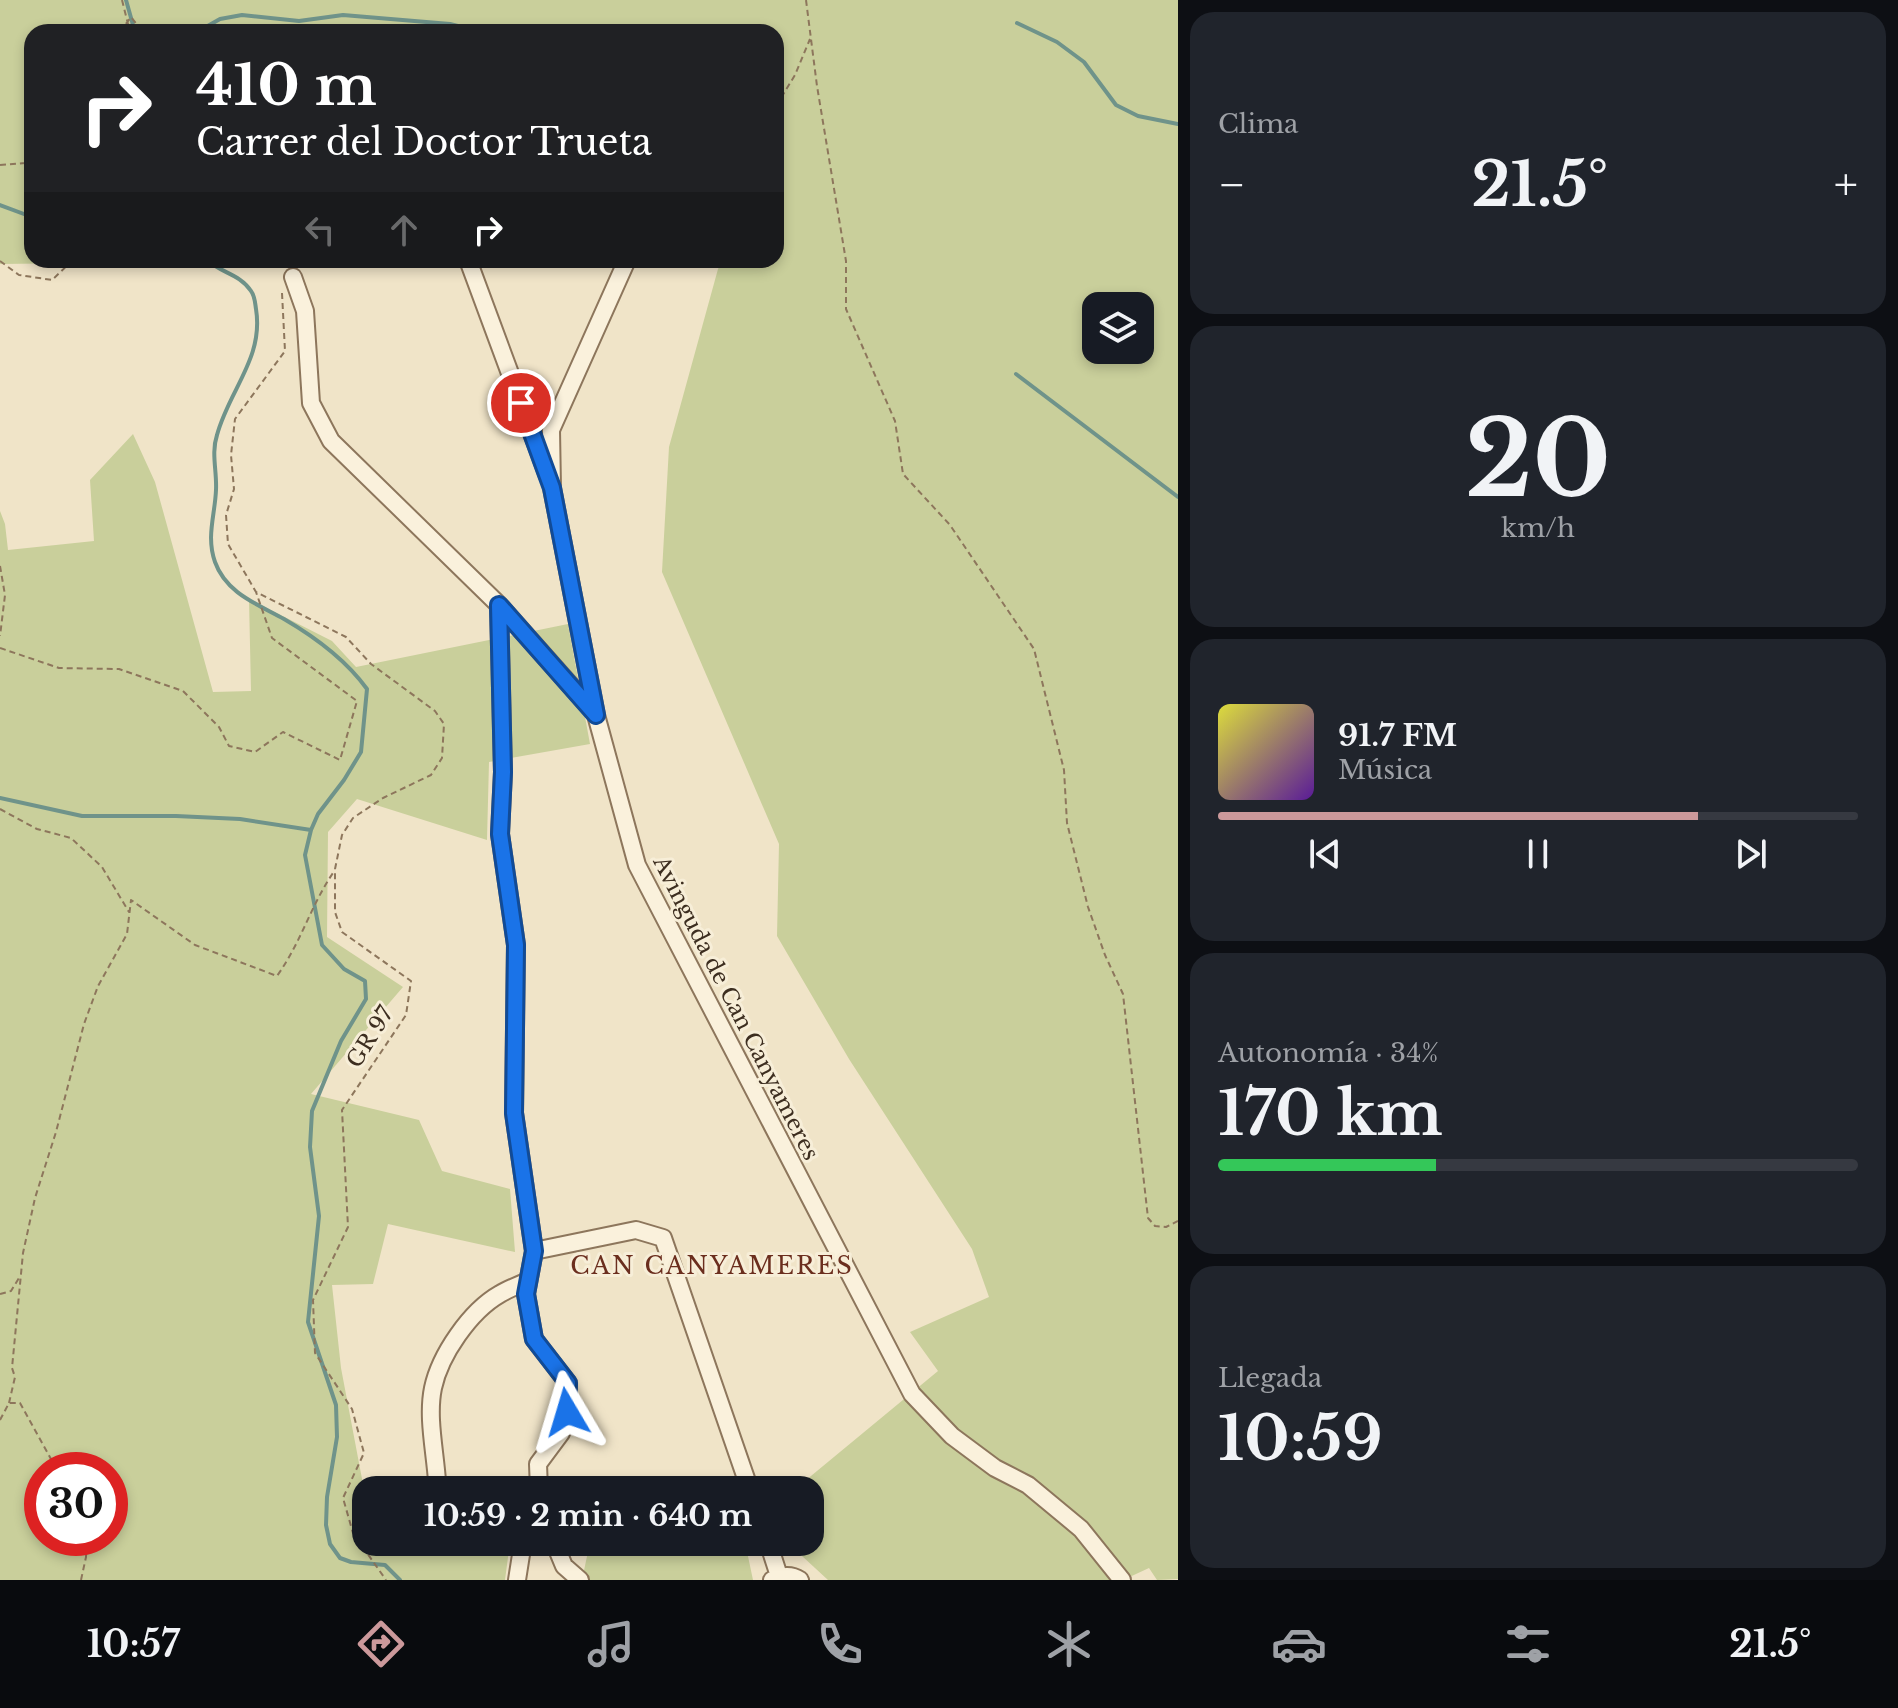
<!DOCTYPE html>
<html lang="es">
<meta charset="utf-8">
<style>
body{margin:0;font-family:"Libre Baskerville",serif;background:#20242c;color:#f1f3f6;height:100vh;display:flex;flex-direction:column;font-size:30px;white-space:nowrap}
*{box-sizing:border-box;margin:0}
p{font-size:26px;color:#9ea1a6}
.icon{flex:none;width:44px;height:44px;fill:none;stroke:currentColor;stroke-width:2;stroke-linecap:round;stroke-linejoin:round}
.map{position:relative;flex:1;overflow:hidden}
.side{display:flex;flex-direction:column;gap:12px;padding:12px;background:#0d0f14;width:720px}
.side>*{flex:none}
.top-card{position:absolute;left:24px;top:24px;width:760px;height:244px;border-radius:24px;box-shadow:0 4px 12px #0003;background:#202124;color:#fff;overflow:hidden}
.fabs{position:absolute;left:1082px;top:292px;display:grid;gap:16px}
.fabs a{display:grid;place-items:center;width:72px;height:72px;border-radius:16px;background:#171b24;box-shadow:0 4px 12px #0003;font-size:40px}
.speed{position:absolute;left:24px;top:1452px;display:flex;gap:16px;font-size:40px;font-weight:700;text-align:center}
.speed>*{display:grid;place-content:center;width:104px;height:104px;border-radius:50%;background:#171b24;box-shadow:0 4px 12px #0003;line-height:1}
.speed .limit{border:12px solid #d22;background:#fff;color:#111}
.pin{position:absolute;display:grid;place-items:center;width:68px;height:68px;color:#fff;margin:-34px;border:4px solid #fff;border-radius:50%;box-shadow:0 2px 8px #0007}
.me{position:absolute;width:88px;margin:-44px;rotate:353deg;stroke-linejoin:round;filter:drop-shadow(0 0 6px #0008)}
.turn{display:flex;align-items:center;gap:28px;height:168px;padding:0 40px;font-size:36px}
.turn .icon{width:104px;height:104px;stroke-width:2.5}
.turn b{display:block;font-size:56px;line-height:68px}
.lanes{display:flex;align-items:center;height:76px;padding:0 40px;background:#0003;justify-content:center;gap:40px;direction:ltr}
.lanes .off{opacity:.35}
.big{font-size:60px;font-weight:700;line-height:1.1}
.side .tile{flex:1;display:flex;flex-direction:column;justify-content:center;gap:12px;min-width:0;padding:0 28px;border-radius:24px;background:#20242c}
.side .dial{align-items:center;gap:0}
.dial b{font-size:104px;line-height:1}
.song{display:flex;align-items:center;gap:24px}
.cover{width:96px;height:96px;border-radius:12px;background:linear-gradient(135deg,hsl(60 70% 55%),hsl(270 70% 35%))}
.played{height:8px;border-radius:4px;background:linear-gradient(90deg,#cc999b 75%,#363941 75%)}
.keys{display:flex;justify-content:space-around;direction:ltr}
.heat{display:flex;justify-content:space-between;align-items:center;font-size:44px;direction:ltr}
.charge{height:12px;border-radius:6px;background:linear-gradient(90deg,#34c759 34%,#363941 0)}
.trip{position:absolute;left:352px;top:1476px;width:472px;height:80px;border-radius:24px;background:#171b24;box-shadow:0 4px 12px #0003;font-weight:700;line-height:80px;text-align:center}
.tab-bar{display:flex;height:128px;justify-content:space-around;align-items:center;background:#090b0e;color:#9ea1a6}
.tab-bar .icon{width:56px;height:56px}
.tab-bar .current{color:#cc999b}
.tab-bar b{font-size:36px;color:#f1f3f6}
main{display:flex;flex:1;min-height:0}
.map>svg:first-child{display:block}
.green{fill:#c9cf9b;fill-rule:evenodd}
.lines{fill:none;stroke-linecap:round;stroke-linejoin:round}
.stream{stroke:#6f938a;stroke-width:4}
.street-casing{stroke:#8d765c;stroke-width:20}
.path{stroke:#8d765c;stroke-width:2;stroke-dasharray:6 4;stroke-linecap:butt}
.street{stroke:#faf1dc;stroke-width:16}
.route-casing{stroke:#114b97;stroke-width:20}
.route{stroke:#1a73e8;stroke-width:14}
.labels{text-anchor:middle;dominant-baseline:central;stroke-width:6;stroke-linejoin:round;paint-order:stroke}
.street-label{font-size:22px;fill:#3d2e20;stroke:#f7eed8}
.neighbourhood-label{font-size:24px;letter-spacing:2px;fill:#6b2e1e;stroke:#f7eed8}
</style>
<main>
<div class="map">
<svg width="1178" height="1580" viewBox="0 0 1178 1580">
<rect width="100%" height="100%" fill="#f0e4c8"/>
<path class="green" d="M0 0H1178V1579L1157 1580 1149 1568 1123 1580H828L802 1556 795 1542H810V1490H794L938 1371 910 1332 989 1297 972 1249 849 1059 777 936 779 844 662 572 669 447 718 269 723 260H776V32H32V260H92L88 263 0 264ZM1096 306H1140V350H1096Z
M133 434 155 482 213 692 251 691 249 599 332 641 356 667 568 624 590 744 489 762 487 840 357 799 328 832 327 937 403 987 311 1094 419 1120 442 1171 510 1189 515 1252 388 1224 373 1284 332 1285 341 1368 366 1500V1542H394L417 1556 430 1542H510L505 1580H0V511L5 524 8 550 94 541 90 480ZM42 1470H110V1538H42Z
M590 1542H745L753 1580H582Z"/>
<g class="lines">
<path class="stream" d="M126 0 133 25 139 32
M1017 23 1057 42 1084 62 1116 105 1138 116 1178 124
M197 32 220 19 242 15 299 21 343 15 450 24 481 32
M776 50 777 49
M0 205 32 217
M207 260C221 273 240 274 251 291 255 296 255 303 256 309 264 358 229 390 217 435 211 453 217 471 216 490 215 515 206 537 215 562 226 593 257 604 284 619 315 637 346 660 367 689L361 752 344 780 318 814 311 830 305 855 322 945 344 969 365 981 366 999 341 1041 312 1111 310 1147 319 1216 308 1322 336 1405 337 1437 327 1497 326 1525 330 1544 340 1558 351 1562 385 1565 400 1580
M1016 374 1178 497
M0 798 82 816H176L240 819 311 830"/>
<g class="street-casing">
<path id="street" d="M468 260 548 476
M627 260 551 430 552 488 596 715 637 865 912 1394 952 1436 995 1468 1028 1485 1081 1529 1122 1580
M293 277 305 311 311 403 331 441 499 605 595 713
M499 605 503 772 500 834 516 945 514 1113 534 1251 526 1294 534 1339 568 1383 567 1412 561 1433 538 1464 539 1490
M534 1251 636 1230 663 1238 750 1490
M437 1481C435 1451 427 1417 433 1388 440 1355 470 1311 500 1294 508 1289 519 1285 528 1281
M554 1542 564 1566 580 1580
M768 1542 779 1576
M517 1580 523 1542
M772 1580C782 1575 791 1574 800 1580"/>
</g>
<path class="path" d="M122 0 130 32
M806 0 817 86 846 261V309L895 421 903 474 950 525 1034 649 1064 770 1067 823 1088 907 1105 955 1123 994 1148 1218 1155 1226 1166 1227 1178 1221
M120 32 131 17 143 32
M776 106 795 75 810 39
M0 165 25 163 32 146
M0 261 19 275 52 280 73 260
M282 293 285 351 235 419 231 455 234 489 226 515 228 544 256 592 346 637 371 664 435 711 444 724 442 758 431 775 383 798 353 818 342 835 335 869V912L342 932 411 981 406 1015 342 1110 348 1227 313 1300 315 1353 352 1409 364 1453 343 1498 353 1533 386 1580
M0 566 5 595 0 636
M0 648 59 668 119 669 183 691 219 727 229 746 255 752 283 732 340 760 357 701 272 638 256 592
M0 809 37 829 71 838 102 867 129 912
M0 1294 11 1291 19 1278
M9 1403 15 1377 12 1368 23 1253 35 1198 56 1132 84 1024 98 986 127 934 131 900 195 945 277 976C302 941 311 904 335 870
M0 1420 9 1403H20L57 1470
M81 1580 86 1557 87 1538"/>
<use href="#street" class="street"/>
</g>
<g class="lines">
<g class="route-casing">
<path id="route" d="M521 403 552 488 596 715 499 605 503 772 500 834 516 945 514 1113 534 1251 526 1294 534 1339 568 1383 567 1412"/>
</g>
<use href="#route" class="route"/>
</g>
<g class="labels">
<g class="street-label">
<text transform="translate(736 1008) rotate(63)">Avinguda de Can Canyameres</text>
<text transform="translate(370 1037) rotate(-58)">GR 97</text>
</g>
<g class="neighbourhood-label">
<text x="712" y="1265">CAN CANYAMERES</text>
</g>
</g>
</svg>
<div class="fabs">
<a><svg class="icon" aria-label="layers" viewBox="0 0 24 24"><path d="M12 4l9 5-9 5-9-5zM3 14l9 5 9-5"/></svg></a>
</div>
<div class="speed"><div class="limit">30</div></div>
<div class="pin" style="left:521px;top:403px;background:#d93025"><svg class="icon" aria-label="arrive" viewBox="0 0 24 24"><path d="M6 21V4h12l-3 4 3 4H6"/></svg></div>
<svg class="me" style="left:567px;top:1412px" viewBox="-20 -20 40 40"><path d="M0-17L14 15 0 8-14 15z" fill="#1a73e8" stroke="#fff" stroke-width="4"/></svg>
<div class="trip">10:59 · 2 min · 640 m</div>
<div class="top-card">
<div class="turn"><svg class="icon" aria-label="right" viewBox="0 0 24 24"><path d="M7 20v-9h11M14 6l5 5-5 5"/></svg><div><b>410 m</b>Carrer del Doctor Trueta</div></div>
<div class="lanes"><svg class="icon off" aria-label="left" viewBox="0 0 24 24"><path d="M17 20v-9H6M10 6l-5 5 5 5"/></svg><svg class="icon off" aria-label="ahead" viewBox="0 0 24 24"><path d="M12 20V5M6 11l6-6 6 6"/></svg><svg class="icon" aria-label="right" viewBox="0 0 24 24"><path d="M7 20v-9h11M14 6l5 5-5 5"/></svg></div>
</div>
</div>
<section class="side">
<div class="tile"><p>Clima</p>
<div class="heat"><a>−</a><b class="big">21.5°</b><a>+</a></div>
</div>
<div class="tile dial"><b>20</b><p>km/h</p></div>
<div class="tile">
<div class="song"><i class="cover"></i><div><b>91.7 FM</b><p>Música</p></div></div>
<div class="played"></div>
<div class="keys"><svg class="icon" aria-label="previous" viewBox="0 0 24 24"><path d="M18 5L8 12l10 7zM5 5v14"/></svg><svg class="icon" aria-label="pause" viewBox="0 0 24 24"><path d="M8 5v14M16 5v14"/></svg><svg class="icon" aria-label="next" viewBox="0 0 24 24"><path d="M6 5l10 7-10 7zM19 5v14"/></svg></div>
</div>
<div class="tile"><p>Autonomía · 34%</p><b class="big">170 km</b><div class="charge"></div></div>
<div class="tile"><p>Llegada</p><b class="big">10:59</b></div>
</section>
</main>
<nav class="tab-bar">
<b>10:57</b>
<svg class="icon current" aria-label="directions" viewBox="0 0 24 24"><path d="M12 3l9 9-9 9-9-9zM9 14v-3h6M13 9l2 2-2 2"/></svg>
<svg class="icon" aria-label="music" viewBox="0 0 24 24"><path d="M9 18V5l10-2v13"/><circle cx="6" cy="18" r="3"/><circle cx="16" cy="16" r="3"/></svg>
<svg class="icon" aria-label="phone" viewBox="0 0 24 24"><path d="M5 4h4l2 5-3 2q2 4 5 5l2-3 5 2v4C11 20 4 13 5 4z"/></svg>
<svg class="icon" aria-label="climate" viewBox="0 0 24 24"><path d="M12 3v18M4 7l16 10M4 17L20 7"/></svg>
<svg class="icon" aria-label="car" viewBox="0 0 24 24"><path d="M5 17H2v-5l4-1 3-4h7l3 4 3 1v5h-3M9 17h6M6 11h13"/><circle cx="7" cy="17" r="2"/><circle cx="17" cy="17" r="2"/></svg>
<svg class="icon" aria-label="filters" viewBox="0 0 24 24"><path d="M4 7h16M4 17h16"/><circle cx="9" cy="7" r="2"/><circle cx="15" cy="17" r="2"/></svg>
<b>21.5°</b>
</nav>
